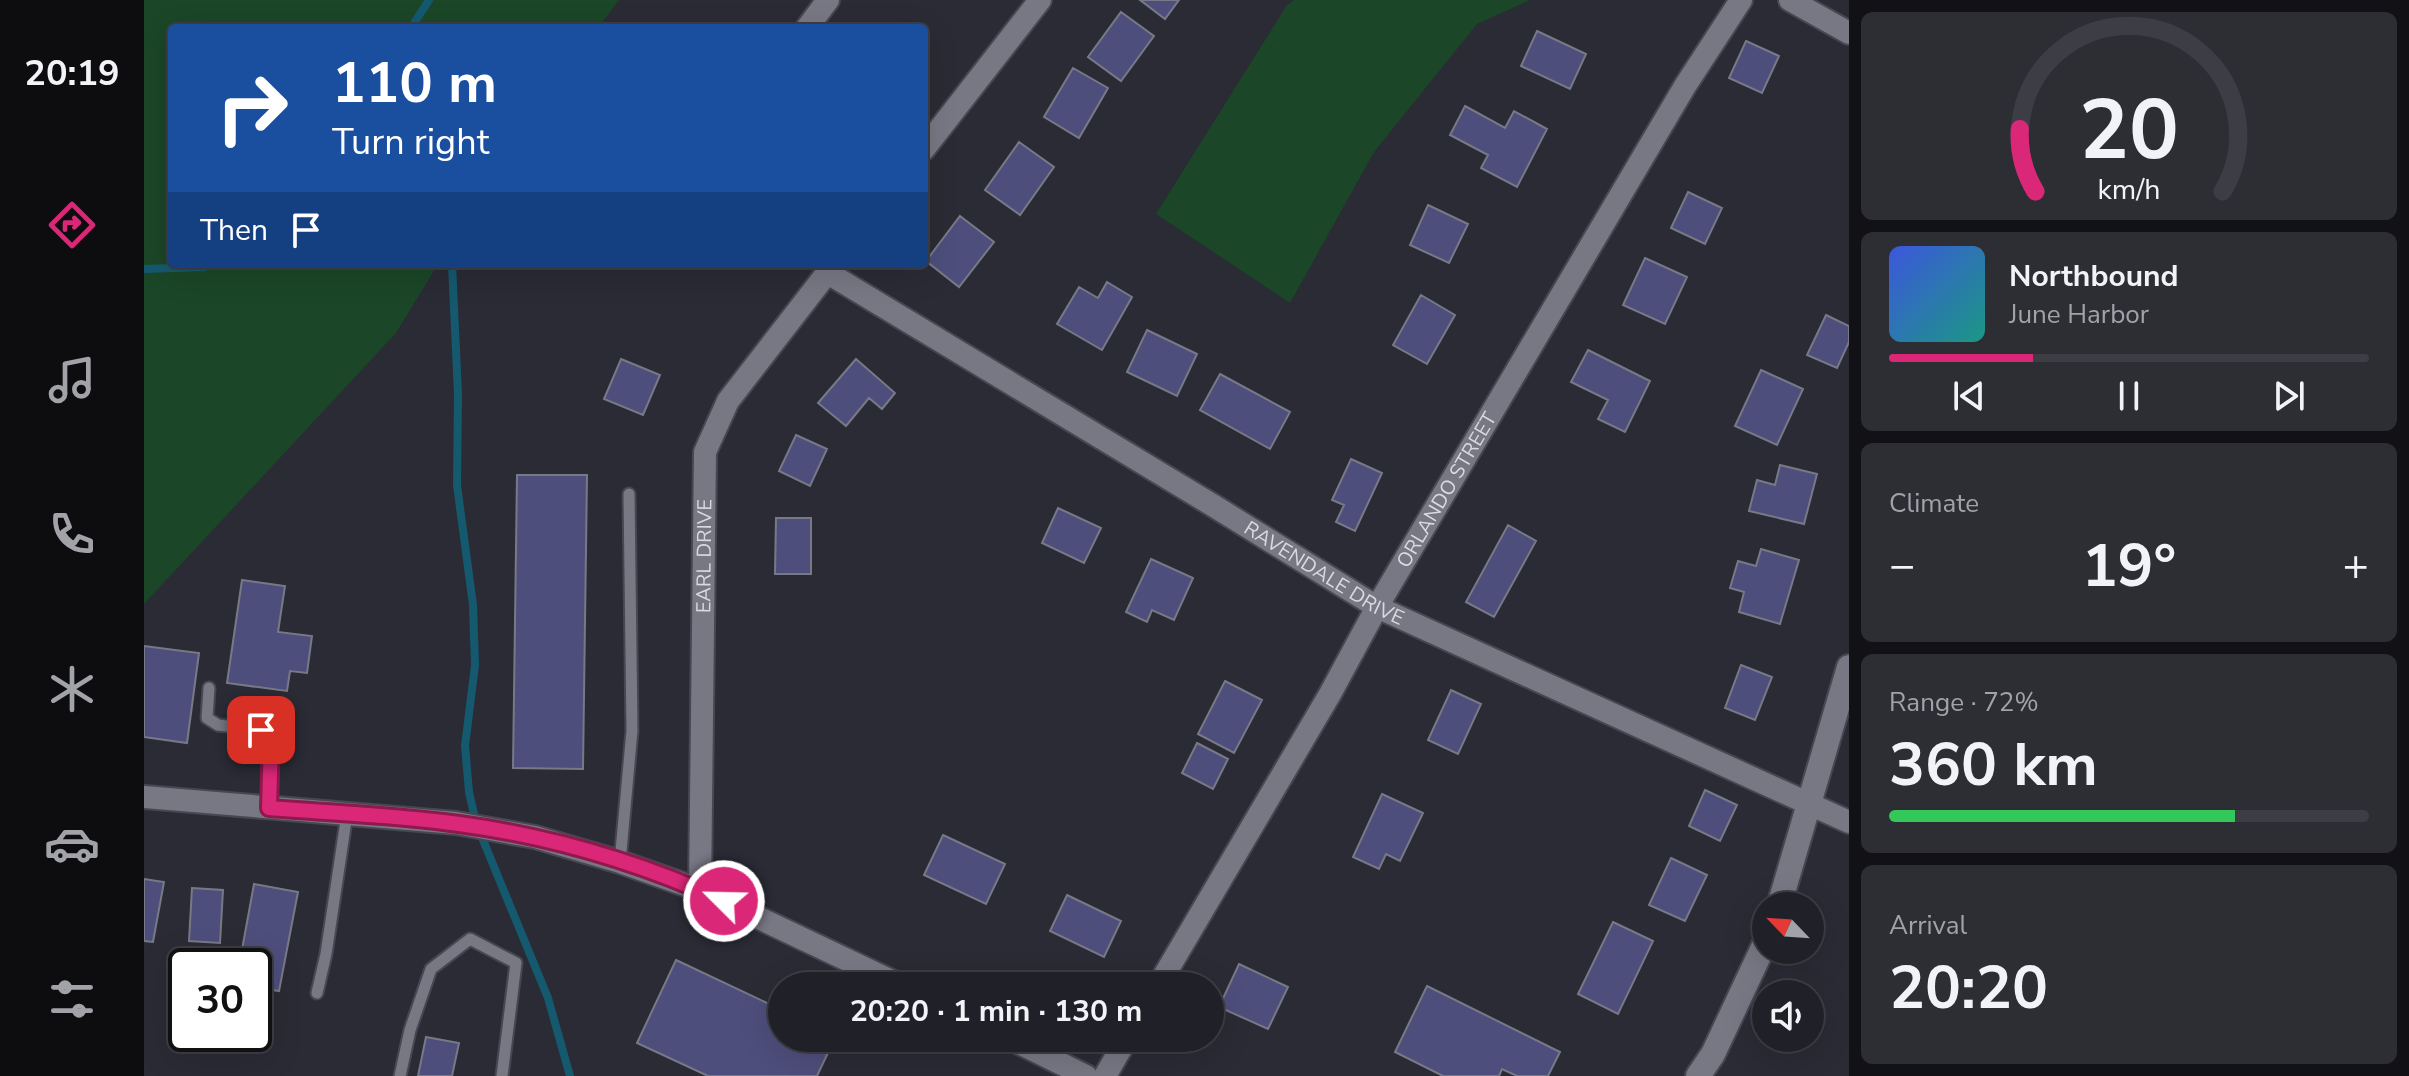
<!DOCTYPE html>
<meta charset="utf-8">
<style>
body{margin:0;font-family:"Nunito Sans",sans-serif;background:#2d2d34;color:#f1f3f6;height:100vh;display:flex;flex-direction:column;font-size:30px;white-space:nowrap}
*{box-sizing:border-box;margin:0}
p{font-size:26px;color:#a2a3a8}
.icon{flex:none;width:44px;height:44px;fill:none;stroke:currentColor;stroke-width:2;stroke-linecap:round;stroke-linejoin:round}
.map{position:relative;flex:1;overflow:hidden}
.side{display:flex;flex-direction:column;gap:12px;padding:12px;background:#121216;width:560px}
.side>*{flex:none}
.guide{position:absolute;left:24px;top:24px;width:760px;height:244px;border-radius:8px;box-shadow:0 8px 32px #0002,0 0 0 2px #3d3e45;background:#1a4fa0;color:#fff;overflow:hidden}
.needle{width:52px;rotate:295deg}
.buttons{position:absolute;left:1608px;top:892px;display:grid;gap:16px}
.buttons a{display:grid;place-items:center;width:72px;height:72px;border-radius:50%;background:#202028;box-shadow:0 8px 32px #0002,0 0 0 2px #3d3e45;font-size:40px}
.speed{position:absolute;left:24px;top:948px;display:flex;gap:16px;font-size:40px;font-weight:700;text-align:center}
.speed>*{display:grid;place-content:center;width:104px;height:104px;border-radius:50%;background:#202028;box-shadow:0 8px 32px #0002,0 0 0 2px #3d3e45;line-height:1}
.speed .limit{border:4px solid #111;border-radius:12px;background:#fff;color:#111}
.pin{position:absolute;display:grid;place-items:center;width:68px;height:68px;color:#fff;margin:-34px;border-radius:16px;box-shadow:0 4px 12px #0006}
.me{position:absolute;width:88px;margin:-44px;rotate:293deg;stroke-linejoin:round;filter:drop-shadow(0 0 6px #0008)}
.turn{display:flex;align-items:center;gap:28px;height:168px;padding:0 32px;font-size:36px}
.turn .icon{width:104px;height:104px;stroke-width:2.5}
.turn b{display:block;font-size:56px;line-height:68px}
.then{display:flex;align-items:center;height:76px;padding:0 32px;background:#0003;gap:16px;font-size:30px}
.big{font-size:60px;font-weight:700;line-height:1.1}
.side .widget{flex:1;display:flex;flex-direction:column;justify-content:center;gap:12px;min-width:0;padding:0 28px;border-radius:12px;background:#2d2d34}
.side .dial{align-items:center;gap:0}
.dial svg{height:208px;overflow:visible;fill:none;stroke:#3d3e45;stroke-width:7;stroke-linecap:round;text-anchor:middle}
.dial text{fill:#f1f3f6;stroke:none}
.song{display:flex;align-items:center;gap:24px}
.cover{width:96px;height:96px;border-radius:12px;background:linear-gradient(135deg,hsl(230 70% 55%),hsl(170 70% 35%))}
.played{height:8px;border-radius:4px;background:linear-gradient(90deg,#db2777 30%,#3d3e45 30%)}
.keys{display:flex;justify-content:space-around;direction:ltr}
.heat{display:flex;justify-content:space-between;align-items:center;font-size:44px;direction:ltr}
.charge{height:12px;border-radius:6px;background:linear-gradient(90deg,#34c759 72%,#3d3e45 0)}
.trip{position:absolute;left:624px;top:972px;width:456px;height:80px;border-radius:40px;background:#202028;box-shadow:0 8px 32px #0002,0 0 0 2px #3d3e45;font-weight:700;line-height:80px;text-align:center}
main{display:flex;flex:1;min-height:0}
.dock{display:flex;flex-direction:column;width:144px;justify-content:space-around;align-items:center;background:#0d0d10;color:#a2a3a8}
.dock .icon{width:56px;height:56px}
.dock .on{color:#db2777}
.dock b{font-size:36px;color:#f1f3f6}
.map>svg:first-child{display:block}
.green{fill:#1b4627}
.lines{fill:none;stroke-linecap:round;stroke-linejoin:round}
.stream{stroke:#15596f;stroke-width:8}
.building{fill:#4e4e7c;stroke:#787986;stroke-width:2}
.lane-casing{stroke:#464750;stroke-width:15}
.street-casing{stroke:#464750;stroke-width:26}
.secondary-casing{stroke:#464750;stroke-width:28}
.lane{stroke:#777884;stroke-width:11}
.street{stroke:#777884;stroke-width:22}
.secondary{stroke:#777884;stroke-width:24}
.route-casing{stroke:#8e194d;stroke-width:20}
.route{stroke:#db2777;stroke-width:14}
.labels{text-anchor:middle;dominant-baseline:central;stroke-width:8;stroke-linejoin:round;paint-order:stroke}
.street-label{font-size:20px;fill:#d9dae1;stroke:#141419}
</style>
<main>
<nav class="dock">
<b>20:19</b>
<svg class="icon on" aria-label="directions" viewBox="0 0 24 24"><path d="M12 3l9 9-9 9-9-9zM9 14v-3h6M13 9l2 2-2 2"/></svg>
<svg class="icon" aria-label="music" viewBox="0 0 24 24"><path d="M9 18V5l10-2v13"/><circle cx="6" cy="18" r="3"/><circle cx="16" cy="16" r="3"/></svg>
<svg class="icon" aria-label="phone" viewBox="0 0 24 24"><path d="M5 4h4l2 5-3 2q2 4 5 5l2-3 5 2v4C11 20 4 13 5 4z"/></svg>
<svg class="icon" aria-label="climate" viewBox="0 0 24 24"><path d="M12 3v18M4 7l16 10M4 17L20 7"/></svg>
<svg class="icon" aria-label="car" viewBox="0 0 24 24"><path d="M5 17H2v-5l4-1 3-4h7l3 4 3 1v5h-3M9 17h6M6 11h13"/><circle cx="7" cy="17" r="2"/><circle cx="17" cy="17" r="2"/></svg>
<svg class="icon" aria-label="filters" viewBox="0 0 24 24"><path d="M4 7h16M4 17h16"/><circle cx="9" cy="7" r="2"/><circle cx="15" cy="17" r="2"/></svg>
</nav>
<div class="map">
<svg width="1705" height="1076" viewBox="0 0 1705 1076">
<rect width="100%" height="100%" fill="#2a2b35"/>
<path class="green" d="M0 0H475L454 28H28V264H294L252 333 0 604Z
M1150 0H1386L1333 24 1230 152 1146 303 1012 214 1143 5Z"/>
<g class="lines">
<path class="stream" d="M267 28 285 0
M308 264 314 394 313 485 329 605 331 665 321 746 325 792 332 823 404 998 426 1076
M0 269 60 267 69 264"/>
</g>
<path class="building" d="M996 0H1035L1021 19Z
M977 12 1010 36 977 81 944 57Z
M1393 31 1442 54 1426 89 1377 66Z
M1602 41 1635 56 1618 93 1585 78Z
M929 68 964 88 935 138 900 117Z
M1321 106 1361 128 1370 111 1403 129 1373 187 1337 168 1344 155 1306 135Z
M875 142 910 167 876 215 841 190Z
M1544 192 1578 208 1561 244 1527 228Z
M1284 205 1324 224 1305 263 1266 245Z
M816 216 850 242 815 287 782 261Z
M1501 258 1543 277 1521 324 1479 305Z
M963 282 988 297 958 350 913 324 935 287 954 298Z
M1277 295 1311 315 1283 364 1249 345Z
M1682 315 1705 326V342L1693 368 1663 355Z
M1003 330 1053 354 1033 396 983 372Z
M1444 350 1506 381 1481 432 1454 419 1464 400 1427 382Z
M477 359 516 375 499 415 460 399Z
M712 359 751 393 738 409 725 398 702 426 674 403Z
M1617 370 1659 389 1633 445 1591 426Z
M1076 374 1146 412 1126 449 1056 410Z
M652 435 683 449 666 486 635 471Z
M1207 459 1238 473 1211 531 1192 522 1200 505 1188 500Z
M1636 465 1673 474 1660 524 1605 511 1613 480 1631 485Z
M373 475H443L439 769 369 768Z
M914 508 957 528 940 563 898 543Z
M632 518H667V574H631Z
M1364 525 1392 541 1350 617 1322 602Z
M1617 549 1655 560 1636 624 1595 612 1600 592 1586 588 1594 561 1612 566Z
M1007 559 1049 578 1030 620 1008 610 1003 622 982 612Z
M98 580 141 586 134 632 168 636 163 673 146 671 143 691 83 683Z
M0 646 55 653 43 743 0 737Z
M1597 665 1628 677 1611 720 1581 708Z
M1081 681 1118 700 1090 753 1054 734Z
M1307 690 1337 704 1314 754 1284 740Z
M1053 743 1084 759 1069 789 1038 773Z
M1561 790 1593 805 1576 841 1545 826Z
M1238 794 1279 813 1256 861 1242 854 1235 869 1209 857Z
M799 835 861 864 842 904 780 875Z
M1527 858 1563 875 1541 921 1505 905Z
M0 879 20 882 9 942 0 941Z
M110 884 154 892 135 991 110 987V966H95Z
M48 888 79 890 76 943 45 941Z
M923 895 977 921 960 957 906 931Z
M1469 922 1509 941 1474 1014 1434 994Z
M532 960 638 1010V1038H691L673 1076H564L493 1043Z
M1095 964 1144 987 1124 1029 1075 1007Z
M1283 986 1416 1052 1404 1076H1373L1358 1069 1355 1076H1299L1251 1052Z
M282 1037 315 1043 308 1076H274Z"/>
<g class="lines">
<g class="lane-casing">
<path id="lane" d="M65 688 63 718 74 725 117 730 127 740 125 808
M476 862 488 731 485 494
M173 993 182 954 203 814
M256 1076 266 1030 287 969 326 939 372 963 358 1076"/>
</g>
<g class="street-casing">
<g id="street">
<path d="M1646 0 1705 33"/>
<path d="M663 28 684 0"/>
<path d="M780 149 896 0"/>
<path id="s1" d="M684 273 1070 506 1233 607 1705 822"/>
<path d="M0 797 312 823 391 837 476 862 556 890 758 986"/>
<path id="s2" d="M556 890 561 452 584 401 690 264"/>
<path id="s3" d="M1014 986 1186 694 1233 607 1541 86 1597 0"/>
<path d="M865 1038 942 1076"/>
<path d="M961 1076 983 1038"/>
</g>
</g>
<g class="secondary-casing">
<path id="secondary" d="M1635 906 1705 667
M1554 1076 1569 1054 1622 941"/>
</g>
<use href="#lane" class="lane"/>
<use href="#street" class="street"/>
<use href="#secondary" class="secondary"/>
</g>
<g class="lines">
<g class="route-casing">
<path id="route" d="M117 730 127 740 125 808C188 813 252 815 315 824 405 836 497 863 580 901"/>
</g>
<use href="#route" class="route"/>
</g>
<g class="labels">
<g class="street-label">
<text stroke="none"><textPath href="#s3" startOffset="574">ORLANDO STREET</textPath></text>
<text stroke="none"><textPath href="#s2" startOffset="334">EARL DRIVE</textPath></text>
<text stroke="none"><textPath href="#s1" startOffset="580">RAVENDALE DRIVE</textPath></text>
</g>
</g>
</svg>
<div class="buttons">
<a><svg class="needle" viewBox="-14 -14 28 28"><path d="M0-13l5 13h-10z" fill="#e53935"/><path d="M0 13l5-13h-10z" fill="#a2a3a8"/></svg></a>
<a><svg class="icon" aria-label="sound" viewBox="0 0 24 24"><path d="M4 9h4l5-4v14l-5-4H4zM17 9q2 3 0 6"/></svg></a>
</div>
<div class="speed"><div class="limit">30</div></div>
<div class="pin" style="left:117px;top:730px;background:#d93025"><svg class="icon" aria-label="arrive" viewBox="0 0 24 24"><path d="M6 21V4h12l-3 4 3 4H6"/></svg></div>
<svg class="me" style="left:580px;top:901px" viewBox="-20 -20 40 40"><circle r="17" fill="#db2777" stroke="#fff" stroke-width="3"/><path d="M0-11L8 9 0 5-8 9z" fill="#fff"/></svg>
<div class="trip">20:20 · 1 min · 130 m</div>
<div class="guide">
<div class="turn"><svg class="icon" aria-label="right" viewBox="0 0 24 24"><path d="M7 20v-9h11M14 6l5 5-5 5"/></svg><div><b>110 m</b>Turn right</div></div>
<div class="then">Then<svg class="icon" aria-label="arrive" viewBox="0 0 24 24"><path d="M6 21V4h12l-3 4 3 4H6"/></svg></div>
</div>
</div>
<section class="side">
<div class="widget dial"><svg viewBox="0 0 100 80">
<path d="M14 69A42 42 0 1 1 86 69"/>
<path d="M14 69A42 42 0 0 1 8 45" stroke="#db2777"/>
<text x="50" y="56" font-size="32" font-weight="700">20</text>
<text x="50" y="72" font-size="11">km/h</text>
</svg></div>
<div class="widget">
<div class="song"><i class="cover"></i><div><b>Northbound</b><p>June Harbor</p></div></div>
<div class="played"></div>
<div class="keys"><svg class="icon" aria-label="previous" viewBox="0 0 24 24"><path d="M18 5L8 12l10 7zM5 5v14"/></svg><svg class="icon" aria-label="pause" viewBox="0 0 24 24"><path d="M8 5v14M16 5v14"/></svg><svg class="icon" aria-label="next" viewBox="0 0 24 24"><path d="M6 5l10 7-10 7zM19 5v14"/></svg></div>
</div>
<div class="widget"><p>Climate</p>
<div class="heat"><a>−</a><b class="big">19°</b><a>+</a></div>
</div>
<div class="widget"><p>Range · 72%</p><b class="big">360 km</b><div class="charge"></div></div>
<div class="widget"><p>Arrival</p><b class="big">20:20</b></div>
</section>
</main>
